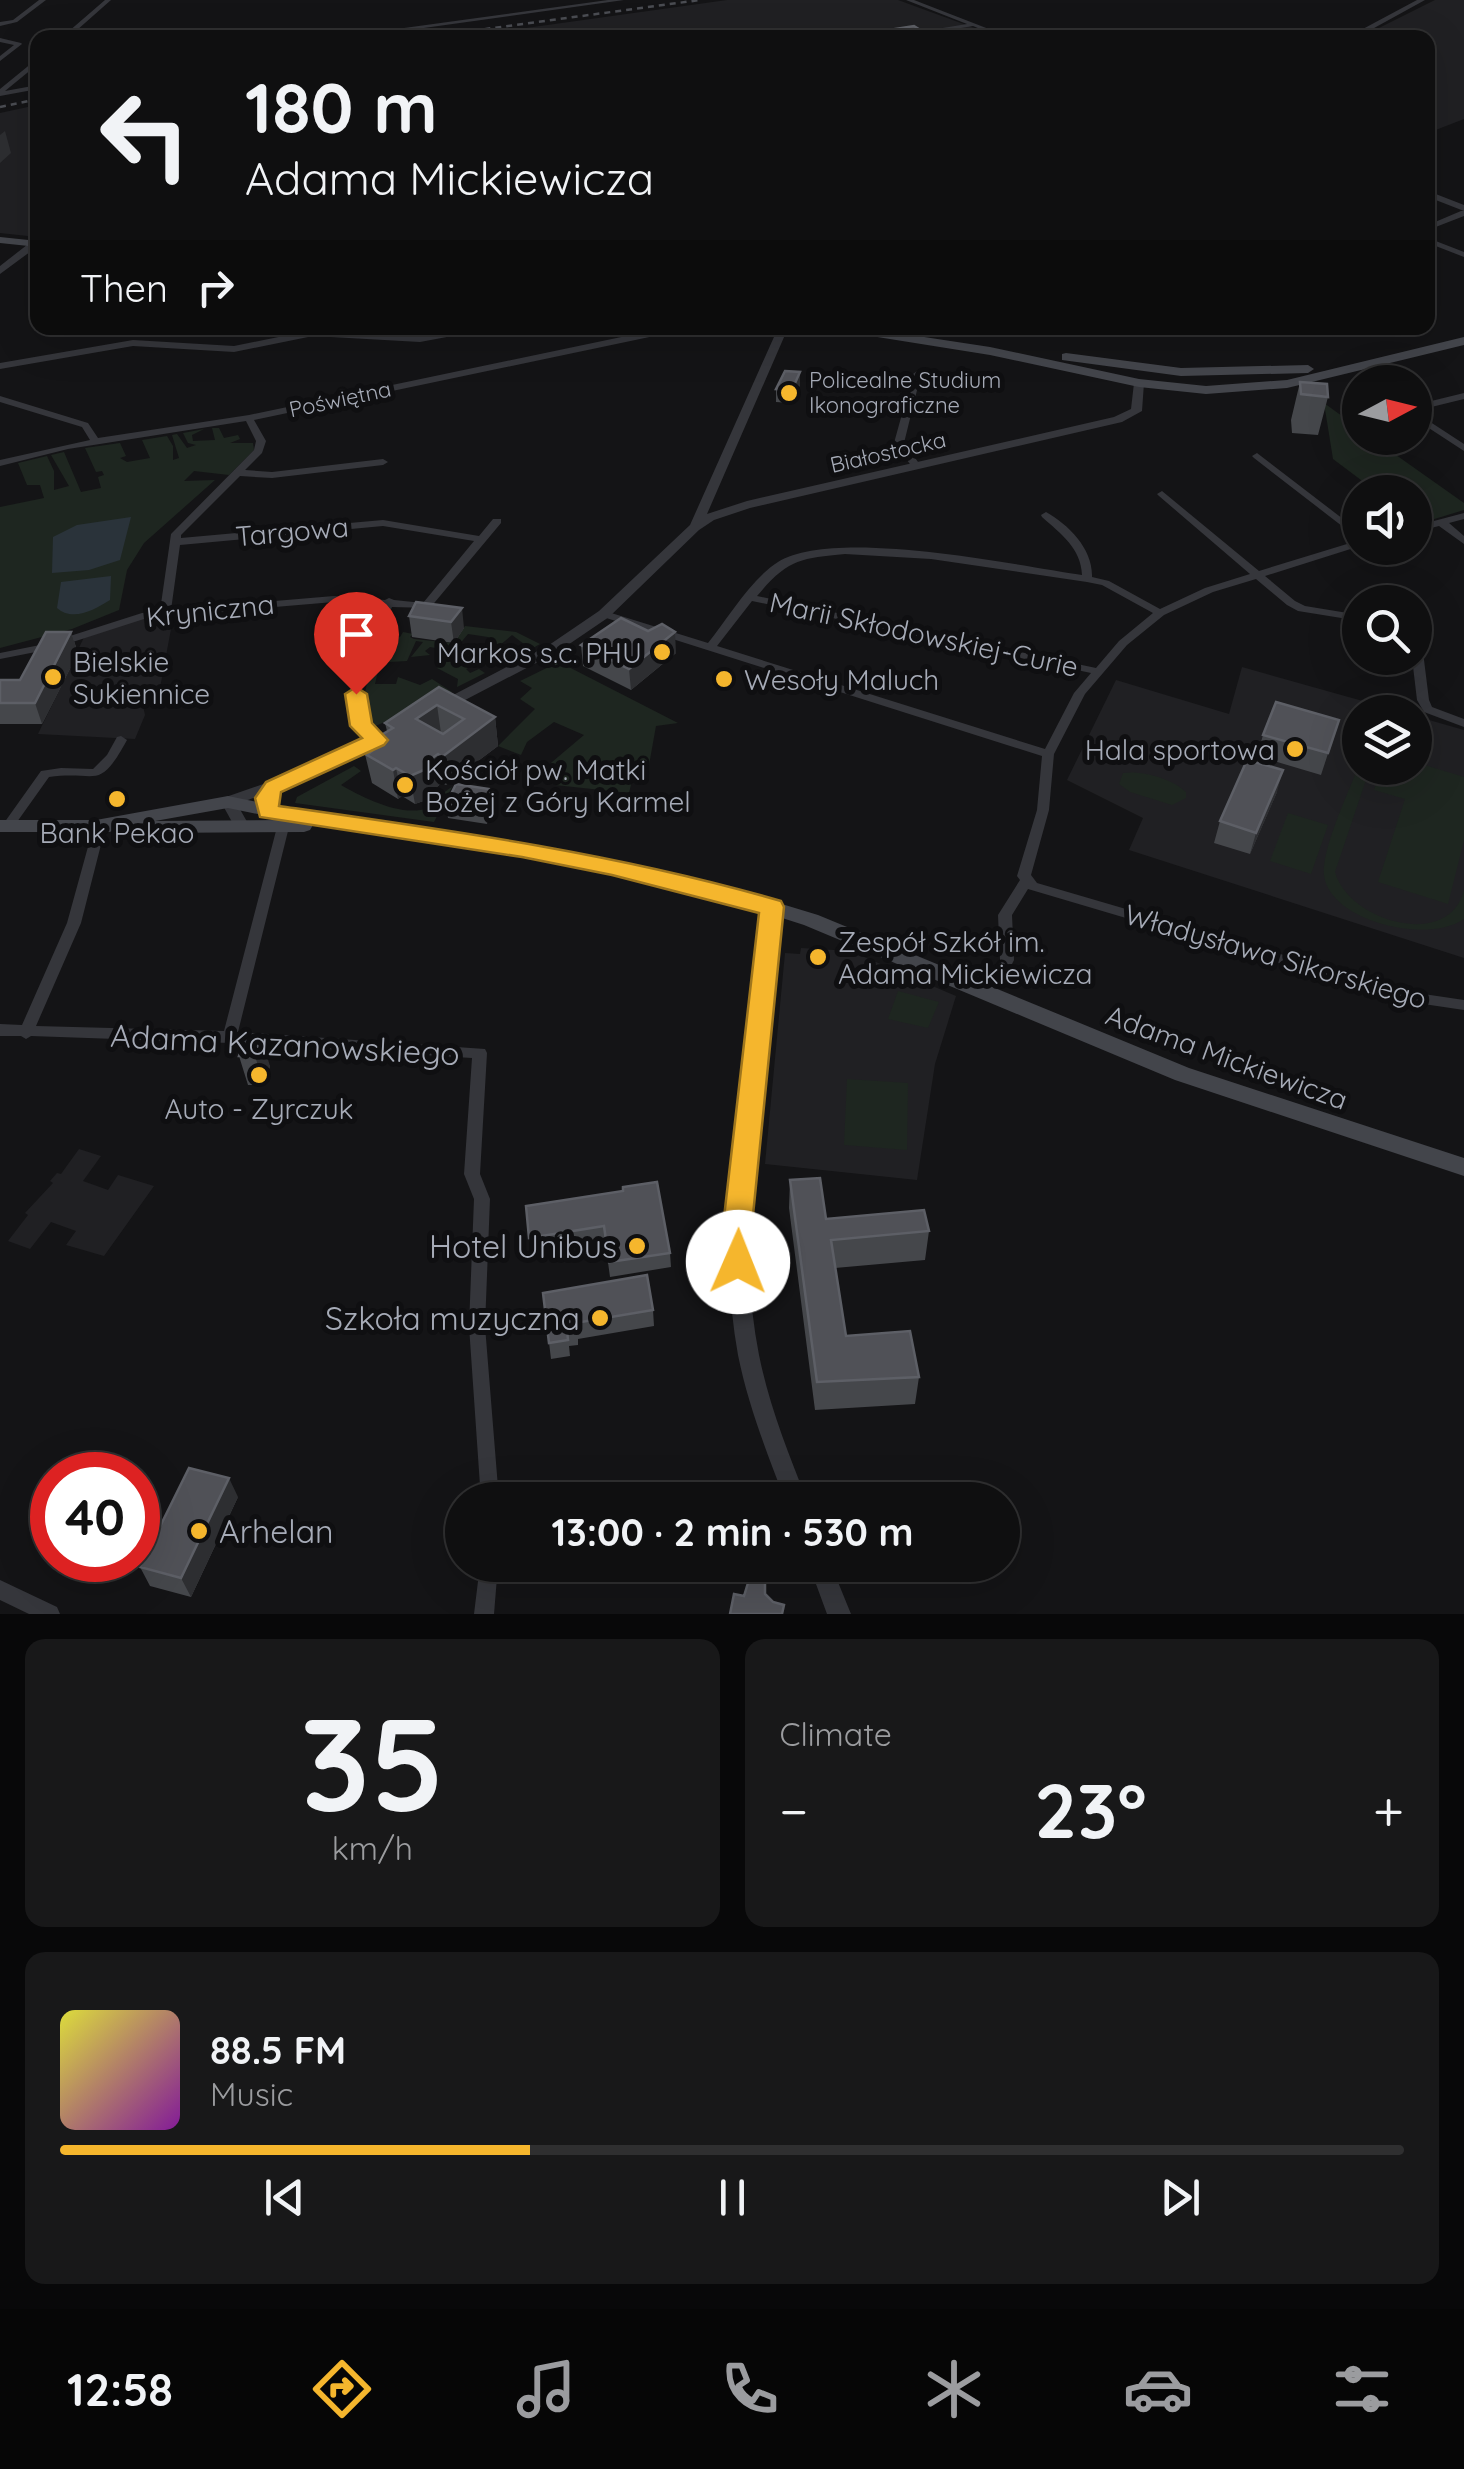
<!DOCTYPE html>
<meta charset="utf-8">
<style>
body{margin:0;font-family:Quicksand,sans-serif;background:#181819;color:#f1f3f6;height:100vh;display:flex;flex-direction:column;font-size:38px;white-space:nowrap}
*{box-sizing:border-box;margin:0}
p{font-size:32px;color:#9b9c9f}
.icon{flex:none;width:55px;height:55px;fill:none;stroke:currentColor;stroke-width:2;stroke-linecap:round;stroke-linejoin:round}
.map{position:relative;height:1614px;overflow:hidden}
.sheet{display:flex;flex-direction:column;gap:25px;padding:25px;background:#080809;flex:1}
.sheet>*{flex:none}
.guide{position:absolute;left:30px;top:30px;width:1405px;height:305px;border-radius:20px;box-shadow:0 10px 40px #0002,0 0 0 2px #2f2f30;background:#0f0f10;color:#f1f3f6;overflow:hidden}
.needle{width:65px;rotate:83deg}
.buttons{position:absolute;left:1342px;top:365px;display:grid;gap:20px}
.buttons a{display:grid;place-items:center;width:90px;height:90px;border-radius:50%;background:#0f0f10;box-shadow:0 10px 40px #0002,0 0 0 2px #2f2f30;font-size:50px}
.speed{position:absolute;left:30px;top:1452px;display:flex;gap:20px;font-size:50px;font-weight:700;text-align:center}
.speed>*{display:grid;place-content:center;width:130px;height:130px;border-radius:50%;background:#0f0f10;box-shadow:0 10px 40px #0002,0 0 0 2px #2f2f30;line-height:1}
.speed .limit{border:15px solid #d22;background:#fff;color:#111}
.pin{position:absolute;display:grid;place-items:center;width:85px;height:85px;color:#fff;margin:-102px -42px;border-radius:50% 50% 50% 0;rotate:-45deg;box-shadow:0 0 10px #0007}
.pin .icon{rotate:45deg}
.me{position:absolute;width:110px;margin:-55px;rotate:1deg;stroke-linejoin:round;filter:drop-shadow(0 0 8px #0008)}
.turn{display:flex;align-items:center;gap:35px;height:210px;padding:0 50px;font-size:45px}
.turn .icon{width:130px;height:130px;stroke-width:2.5}
.turn b{display:block;font-size:70px;line-height:85px}
.then{display:flex;align-items:center;height:95px;padding:0 50px;background:#0003;gap:20px;font-size:38px}
.big{font-size:75px;font-weight:700;line-height:1.1}
.sheet .widget{flex:1;display:flex;flex-direction:column;justify-content:center;gap:15px;min-width:0;padding:0 35px;border-radius:20px;background:#181819}
.sheet .dial{align-items:center;gap:0}
.dial b{font-size:130px;line-height:1}
.song{display:flex;align-items:center;gap:30px}
.cover{width:120px;height:120px;border-radius:15px;background:linear-gradient(135deg,hsl(60 70% 55%),hsl(290 70% 35%))}
.played{height:10px;border-radius:5px;background:linear-gradient(90deg,#f5b62d 35%,#2f2f30 35%)}
.keys{display:flex;justify-content:space-around;direction:ltr}
.heat{display:flex;justify-content:space-between;align-items:center;font-size:55px;direction:ltr}
.sheet .tiles{flex:1;display:grid;gap:25px;grid-template-columns:1fr 1fr}
.widget:last-child{grid-column:span 2}
.trip{position:absolute;left:445px;top:1482px;width:575px;height:100px;border-radius:50px;background:#0f0f10;box-shadow:0 10px 40px #0002,0 0 0 2px #2f2f30;font-weight:700;line-height:100px;text-align:center}
.tab-bar{display:flex;height:160px;justify-content:space-around;align-items:center;background:#060606;color:#9b9c9f}
.tab-bar .icon{width:70px;height:70px}
.tab-bar .current{color:#f5b62d}
.tab-bar b{font-size:45px;color:#f1f3f6}
.map>svg:first-child{display:block}
.built{fill:#202023}
.green{fill:#1e2620}
.water{fill:#2a333a}
.lines{fill:none;stroke-linecap:round;stroke-linejoin:round}
.minor{fill:#35363b;fill-rule:evenodd}
.tertiary{fill:#35363b;fill-rule:evenodd}
.secondary{fill:#43454b;fill-rule:evenodd}
.rail{stroke:#4a4c52;stroke-width:2.5;stroke-dasharray:6 5;stroke-linecap:butt}
.wall{fill:#45474b}
.shaded-wall{fill:#2d2e31}
.building{fill:#505157;stroke:#5d5f66;stroke-width:2.5;fill-rule:evenodd}
.route{fill:#f5b62d;stroke:#9f761d;stroke-width:2.5}
.poi-dot{fill:#f5b62d;stroke:#0f0f11;stroke-width:4}
.labels{text-anchor:middle;dominant-baseline:central;stroke-width:10;stroke-linejoin:round;paint-order:stroke}
.far-poi-label{font-size:22px;fill:#a6abb7;stroke:#0f0f11;text-anchor:start}
.far-street-label{font-size:22px;fill:#a6abb7;stroke:#0f0f11}
.street-label{font-size:28px;fill:#a6abb7;stroke:#0f0f11}
.poi-label{font-size:28px;fill:#a6abb7;stroke:#0f0f11;text-anchor:start}
.near-street-label{font-size:32px;fill:#a6abb7;stroke:#0f0f11}
.near-poi-label{font-size:32px;fill:#a6abb7;stroke:#0f0f11;text-anchor:end}
</style>
<div class="map">
<svg width="1464" height="1614" viewBox="0 0 1464 1614">
<rect width="100%" height="100%" fill="#141416"/>
<path class="built" d="M727 0H898L999 37 454 38Z
M1435 0H1464V119L1428 133V38L1361 37Z
M37 105V237L0 233V113Z
M174 613 157 704 143 706 145 715 135 739 38 734 86 633 132 618Z
M1242 667 1402 712H1360V768H1415V716L1464 730V958L1129 850 1143 818 1067 780 1116 680 1229 714Z
M801 948 850 951 956 996 935 1064 917 1180 765 1164 785 953 800 954Z
M79 1149 101 1156 83 1181 108 1190 118 1175 154 1186 104 1256 66 1245 76 1231 51 1222 30 1249 8 1241 28 1215 25 1213 53 1183 50 1181 57 1173 61 1174Z"/>
<path class="green" d="M1324 403 1360 429V438H1372L1464 503V510L1418 524 1415 492H1377L1333 459Z
M212 428H219L224 438 238 435 240 439 230 443H253L254 450 229 475 194 471 184 481 215 480 144 543 127 570 119 610 72 629 0 648V507L44 498 40 485H27L18 463 47 456 54 471V490L69 486 51 455 64 452 81 492 101 488 98 477 104 475 102 471 96 472 85 448 120 443 126 456 120 458 127 462 150 458 142 440 167 436 173 446V460L179 458 172 435 177 434 187 448 196 445 188 443 183 433 204 429 192 435 193 441 215 440Z
M465 626 516 632 540 644 517 657 514 654 528 647 512 635 499 646 488 637 468 634 458 646 496 648 511 659C491 652 485 649 465 660L477 664 466 669 470 673 479 669 485 673 457 687 458 679 437 668 458 652 430 647 425 651 430 655 411 657 423 642 416 641 407 661 372 663 379 639 400 637 403 632 413 634 410 637 414 639 453 643Z
M559 662 678 723 656 726 649 765 637 760 629 793 555 785 539 773 584 735 554 722 527 742 521 755 498 746 535 709 520 699 532 688 520 681Z
M370 667H379L375 684H396L398 677 420 685 432 679 452 692 371 728 363 704Z
M1360 762V768H1370L1335 872C1348 921 1449 951 1464 890V919C1426 946 1317 919 1324 866 1328 834 1349 792 1360 762Z
M1415 762 1464 777V840L1448 904 1378 882 1405 799 1374 790 1381 768H1415Z
M354 766 361 771 341 785C362 797 402 818 428 808 439 804 441 792 452 787L434 822 295 803 297 797Z
M1123 773C1142 770 1173 779 1186 792V798L1172 805 1130 792 1119 784Z
M1288 813 1328 825 1311 874 1270 861Z
M898 991 939 1002 928 1028 888 1019Z
M847 1079 908 1083 907 1150 844 1145Z"/>
<path class="water" d="M131 517 120 560 89 570 52 573 53 537 77 525Z
M111 576 110 600C94 610 73 622 57 608L61 582Z"/>
<g class="lines">
<path class="minor" d="M39 0H46L17 22 0 26V22L13 20Z
M105 0H111L68 38H61Z
M608 0H624L352 38H331Z
M906 0H914L1012 38H1002L973 26 901 38H882L967 24Z
M0 38 21 43 22 44 0 61V56L14 45 0 42Z
M38 58V64L5 91 38 85V89L0 96V89Z
M1461 211H1464V216L1428 230V225Z
M1428 238 1464 252V257L1428 243Z
M468 328H483L479 331 420 342 313 336 234 352 133 346 0 369V363L133 340 234 346 313 330 420 336Z
M628 328H682L678 331 254 420 266 441 262 453 245 470 272 472 383 459 388 462 383 465 272 478 240 476 181 535V538L383 520 479 536 493 519H501V523L430 608 392 607C378 637 350 690 367 722 371 729 378 734 383 740L381 743H373C367 737 361 732 357 725 337 688 366 640 381 606L334 602 147 618 51 649 0 659V653L45 644 142 613 160 611 171 534 254 450 256 441 246 421 68 449 0 466V460L90 440 82 427 0 402V396L88 423 98 438 249 415 650 331H632ZM383 526 474 541 423 603 394 600 389 598 385 600 334 596 171 610 180 545Z
M1128 328C1141 327 1159 326 1171 332L1167 335 1132 331Z
M1259 328H1282L1278 331 1231 336 1227 333 1231 330Z
M917 371 921 374 904 443 921 466 916 469 913 468 894 443 913 374Z
M1464 393V399L1415 411V405Z
M1415 412 1464 444V451L1415 419Z
M1257 453 1360 532V546L1265 576 1295 601 1305 606 1360 615V621L1298 611 1287 605 1256 579 1213 592 1164 615 1127 645 1085 694 1054 754 1049 810 1031 875 1037 883 1410 992 1464 1000V1010L1410 1002 1028 889 1012 915 1014 960 1012 964H1002L1000 960 998 915 1020 880 1017 876 1037 810 1042 756 600 616 599 614 604 611 608 612 708 643C728 618 751 579 778 562 834 527 1014 565 1082 575 1081 548 1061 534 1042 517L1041 515 1046 512C1069 525 1093 549 1092 577L1109 581 1160 609 1205 588 1250 574 1159 496 1157 494 1162 491 1259 571 1360 540 1254 458 1252 456ZM845 554 931 559 1087 582 1102 585 1153 613 1119 641 1096 668 757 596C787 560 800 558 845 554ZM752 601 1091 673 1074 693 1045 749 717 646Z
M1464 513V519L1449 523 1464 536V544L1439 526 1415 532V526Z
M1415 633 1421 636 1429 700 1432 707 1464 719V727L1424 712 1417 700 1412 658H1415Z
M121 736 127 740C98 793 98 770 49 777L12 829H4L2 826 4 823 41 771 61 768 93 769 107 755 117 737Z
M100 821 106 825 81 923 36 1026 224 1031 277 827 283 823 289 827 238 1032 485 1049 487 1053 480 1174 490 1199 485 1326 499 1500H481L469 1326 474 1199 464 1174 472 1058 230 1043 31 1036 26 1039 21 1036H0V1024L22 1025 67 923 94 825Z
M480 1565H498L494 1614H474Z
M0 1580 57 1607 60 1614H29L0 1600Z"/>
<path class="tertiary" d="M1417 0H1425L1356 38H1346Z
M1428 191 1464 205V211L1428 197Z
M32 241H38V246L0 274V266Z
M778 328H788L707 514 747 501 1114 417 1131 409 1134 383 1139 380 1144 383 1142 411 1122 422 750 508 714 520 699 530 609 617 559 651 446 710H436L434 707 436 704 549 645 599 611 690 525Z
M381 733 386 735 388 738 386 741 314 776 237 804 250 827 247 831H237L221 802 223 798 304 770Z
M772 901 778 903 780 907C763 1051 731 1211 759 1355 769 1405 788 1453 807 1500H785C767 1453 748 1405 738 1355 712 1211 745 1051 764 907L766 903Z
M809 1565H831L851 1614H827Z"/>
<path class="secondary" d="M0 237 38 241V247L0 243Z
M840 328H865L990 347 1139 379 1206 386 1287 380 1464 337V345L1287 388 1206 394 1139 387 990 355 846 332Z
M1066 353 1181 368 1308 365 1314 369 1308 373 1181 376 1062 360V354Z
M228 796 339 819 522 843 736 890 818 915 1189 1068 1464 1158V1176L1175 1080 804 925 735 903 522 855 313 825 310 830 304 832 150 833 144 831 141 827 144 823 109 832H0V820H96ZM228 808 287 820 155 821Z"/>
<path class="rail" d="M419 38 700 0
M0 107 38 99"/>
</g>
<path class="wall" d="M800 372V385L791 403 776 402V389Z
M1300 382 1328 397 1318 435 1292 433 1291 420Z
M416 602 464 628 454 643 412 637 409 616Z
M71 632 78 653 42 724H0V680H20Z
M581 645 676 653 631 690 583 666Z
M439 687 495 717 498 746 446 785 442 783 429 793V799L415 804 402 796 398 799 372 783 363 746 387 731 385 723Z
M1339 720 1321 775 1257 756 1263 735Z
M1277 792 1250 854 1214 843 1220 821Z
M491 803 487 824 448 818 446 804Z
M245 1037 270 1066 264 1085H248L239 1056Z
M790 1180 826 1219 929 1231 925 1260 835 1268 846 1336 919 1377 915 1404 815 1410 789 1208Z
M623 1191 670 1253 671 1267 610 1277 605 1240 531 1252 526 1206Z
M543 1293 653 1310 654 1326 578 1339V1345L569 1346 570 1356 551 1359Z
M238 1497 191 1597 150 1586 140 1567Z"/>
<path class="shaded-wall" d="M5 131 11 153 0 163V135Z
M800 372V385L791 403 792 390Z
M462 608 464 628 454 643 451 622Z
M71 632 78 653 42 724 35 703Z
M675 632 676 653 631 690 629 669Z
M437 705 441 733 416 719Z
M495 717 498 746 446 785 442 757Z
M438 754 442 783 429 793V799L415 804 410 776Z
M396 768 402 796 398 799 393 770Z
M1283 770 1277 792 1250 854 1256 833Z
M489 789 491 803 487 824 485 809Z
M261 1037 270 1066 264 1085 255 1056Z
M229 1478 238 1497 191 1597 181 1578Z"/>
<path class="building" d="M914 26 933 38H852L850 36Z
M785 371 800 372 792 390 776 389Z
M1300 382 1327 384 1328 397 1301 394Z
M416 602 462 608 451 622 409 616Z
M621 618 648 631 662 624 675 632 629 669 581 645Z
M46 632H71L35 703H0V680H20Z
M439 687 495 717 442 757 438 754 424 764V770L410 776 396 768 393 770 367 755 372 751 363 746 393 728 385 723ZM437 705 464 719 443 734 416 719Z
M1276 702 1339 720 1328 753 1263 735Z
M1247 760 1283 770 1256 833 1220 821Z
M456 784 489 789 485 809 446 804Z
M245 1037H261L255 1056H239Z
M820 1178 826 1219 924 1210 929 1231 831 1240 846 1336 910 1331 919 1377 817 1382 790 1180Z
M657 1182 670 1253 609 1262 604 1226 529 1238 526 1206 623 1191V1187Z
M647 1275 653 1310 575 1323 576 1328 567 1330 568 1340 549 1343 543 1293Z
M189 1468 229 1478 181 1578 140 1567Z
M765 1576V1594L773 1602 784 1605 782 1614H730L734 1594 744 1596 748 1583Z"/>
<path class="route" d="M356 687 367 694 372 723 388 740 384 745 281 792 279 806C448 830 616 853 781 901L784 907 751 1235 753 1262 749 1271 738 1275 728 1271 722 1235 759 913 612 875 522 857 260 817 255 798 266 782 362 738 350 726 345 694Z"/>
<g class="poi-dot">
<circle cx="789" cy="393" r="10"/>
<circle cx="662" cy="652" r="10"/>
<circle cx="53" cy="677" r="10"/>
<circle cx="724" cy="679" r="10"/>
<circle cx="1295" cy="749" r="10"/>
<circle cx="405" cy="785" r="10"/>
<circle cx="117" cy="799" r="10"/>
<circle cx="818" cy="957" r="10"/>
<circle cx="259" cy="1075" r="10"/>
<circle cx="637" cy="1246" r="10"/>
<circle cx="600" cy="1318" r="10"/>
<circle cx="199" cy="1531" r="10"/>
</g>
<g class="labels">
<g class="far-poi-label">
<text x="809" y="380">Policealne Studium<tspan x="809" dy="25">Ikonograficzne</tspan></text>
</g>
<g class="far-street-label">
<text transform="translate(340 399) rotate(-12)">Poświętna</text>
<text transform="translate(888 452) rotate(-13)">Białostocka</text>
</g>
<g class="street-label">
<text transform="translate(292 531) rotate(-5)">Targowa</text>
<text transform="translate(210 610) rotate(-6)">Kryniczna</text>
<text transform="translate(924 634) rotate(12)">Marii Skłodowskiej-Curie</text>
<text transform="translate(1276 956) rotate(16)">Władysława Sikorskiego</text>
<text transform="translate(1227 1057) rotate(20)">Adama Mickiewicza</text>
</g>
<g class="poi-label">
<text x="642" y="652" text-anchor="end">Markos s.c. PHU</text>
<text x="73" y="661">Bielskie<tspan x="73" dy="32">Sukiennice</tspan></text>
<text x="744" y="679">Wesoły Maluch</text>
<text x="1275" y="749" text-anchor="end">Hala sportowa</text>
<text x="425" y="769">Kościół pw. Matki<tspan x="425" dy="32">Bożej z Góry Karmel</tspan></text>
<text x="117" y="832" text-anchor="middle">Bank Pekao</text>
<text x="838" y="941">Zespół Szkół im.<tspan x="838" dy="32">Adama Mickiewicza</tspan></text>
<text x="259" y="1108" text-anchor="middle">Auto - Zyrczuk</text>
</g>
<g class="near-street-label">
<text transform="translate(285 1044) rotate(3)">Adama Kazanowskiego</text>
</g>
<g class="near-poi-label">
<text x="617" y="1246">Hotel Unibus</text>
<text x="580" y="1318">Szkoła muzyczna</text>
<text x="219" y="1531" text-anchor="start">Arhelan</text>
</g>
</g>
</svg>
<div class="buttons">
<a><svg class="needle" viewBox="-14 -14 28 28"><path d="M0-13l5 13h-10z" fill="#e53935"/><path d="M0 13l5-13h-10z" fill="#9b9c9f"/></svg></a>
<a><svg class="icon" aria-label="sound" viewBox="0 0 24 24"><path d="M4 9h4l5-4v14l-5-4H4zM17 9q2 3 0 6"/></svg></a>
<a><svg class="icon" aria-label="search" viewBox="0 0 24 24"><circle cx="10" cy="10" r="6"/><path d="M15 15l6 6"/></svg></a>
<a><svg class="icon" aria-label="layers" viewBox="0 0 24 24"><path d="M12 4l9 5-9 5-9-5zM3 14l9 5 9-5"/></svg></a>
</div>
<div class="speed"><div class="limit">40</div></div>
<div class="pin" style="left:356px;top:694px;background:#d93025"><svg class="icon" aria-label="arrive" viewBox="0 0 24 24"><path d="M6 21V4h12l-3 4 3 4H6"/></svg></div>
<svg class="me" style="left:738px;top:1262px" viewBox="-20 -20 40 40"><circle r="19" fill="#fff"/><path d="M0-13L10 11 0 6-10 11z" fill="#f5b62d"/></svg>
<div class="trip">13:00 · 2 min · 530 m</div>
<div class="guide">
<div class="turn"><svg class="icon" aria-label="left" viewBox="0 0 24 24"><path d="M17 20v-9H6M10 6l-5 5 5 5"/></svg><div><b>180 m</b>Adama Mickiewicza</div></div>
<div class="then">Then<svg class="icon" aria-label="right" viewBox="0 0 24 24"><path d="M7 20v-9h11M14 6l5 5-5 5"/></svg></div>
</div>
</div>
<section class="sheet">
<div class="tiles">
<div class="widget dial"><b>35</b><p>km/h</p></div>
<div class="widget"><p>Climate</p>
<div class="heat"><a>−</a><b class="big">23°</b><a>+</a></div>
</div>
<div class="widget">
<div class="song"><i class="cover"></i><div><b>88.5 FM</b><p>Music</p></div></div>
<div class="played"></div>
<div class="keys"><svg class="icon" aria-label="previous" viewBox="0 0 24 24"><path d="M18 5L8 12l10 7zM5 5v14"/></svg><svg class="icon" aria-label="pause" viewBox="0 0 24 24"><path d="M8 5v14M16 5v14"/></svg><svg class="icon" aria-label="next" viewBox="0 0 24 24"><path d="M6 5l10 7-10 7zM19 5v14"/></svg></div>
</div>
</div>
</section>
<nav class="tab-bar">
<b>12:58</b>
<svg class="icon current" aria-label="directions" viewBox="0 0 24 24"><path d="M12 3l9 9-9 9-9-9zM9 14v-3h6M13 9l2 2-2 2"/></svg>
<svg class="icon" aria-label="music" viewBox="0 0 24 24"><path d="M9 18V5l10-2v13"/><circle cx="6" cy="18" r="3"/><circle cx="16" cy="16" r="3"/></svg>
<svg class="icon" aria-label="phone" viewBox="0 0 24 24"><path d="M5 4h4l2 5-3 2q2 4 5 5l2-3 5 2v4C11 20 4 13 5 4z"/></svg>
<svg class="icon" aria-label="climate" viewBox="0 0 24 24"><path d="M12 3v18M4 7l16 10M4 17L20 7"/></svg>
<svg class="icon" aria-label="car" viewBox="0 0 24 24"><path d="M5 17H2v-5l4-1 3-4h7l3 4 3 1v5h-3M9 17h6M6 11h13"/><circle cx="7" cy="17" r="2"/><circle cx="17" cy="17" r="2"/></svg>
<svg class="icon" aria-label="filters" viewBox="0 0 24 24"><path d="M4 7h16M4 17h16"/><circle cx="9" cy="7" r="2"/><circle cx="15" cy="17" r="2"/></svg>
</nav>
